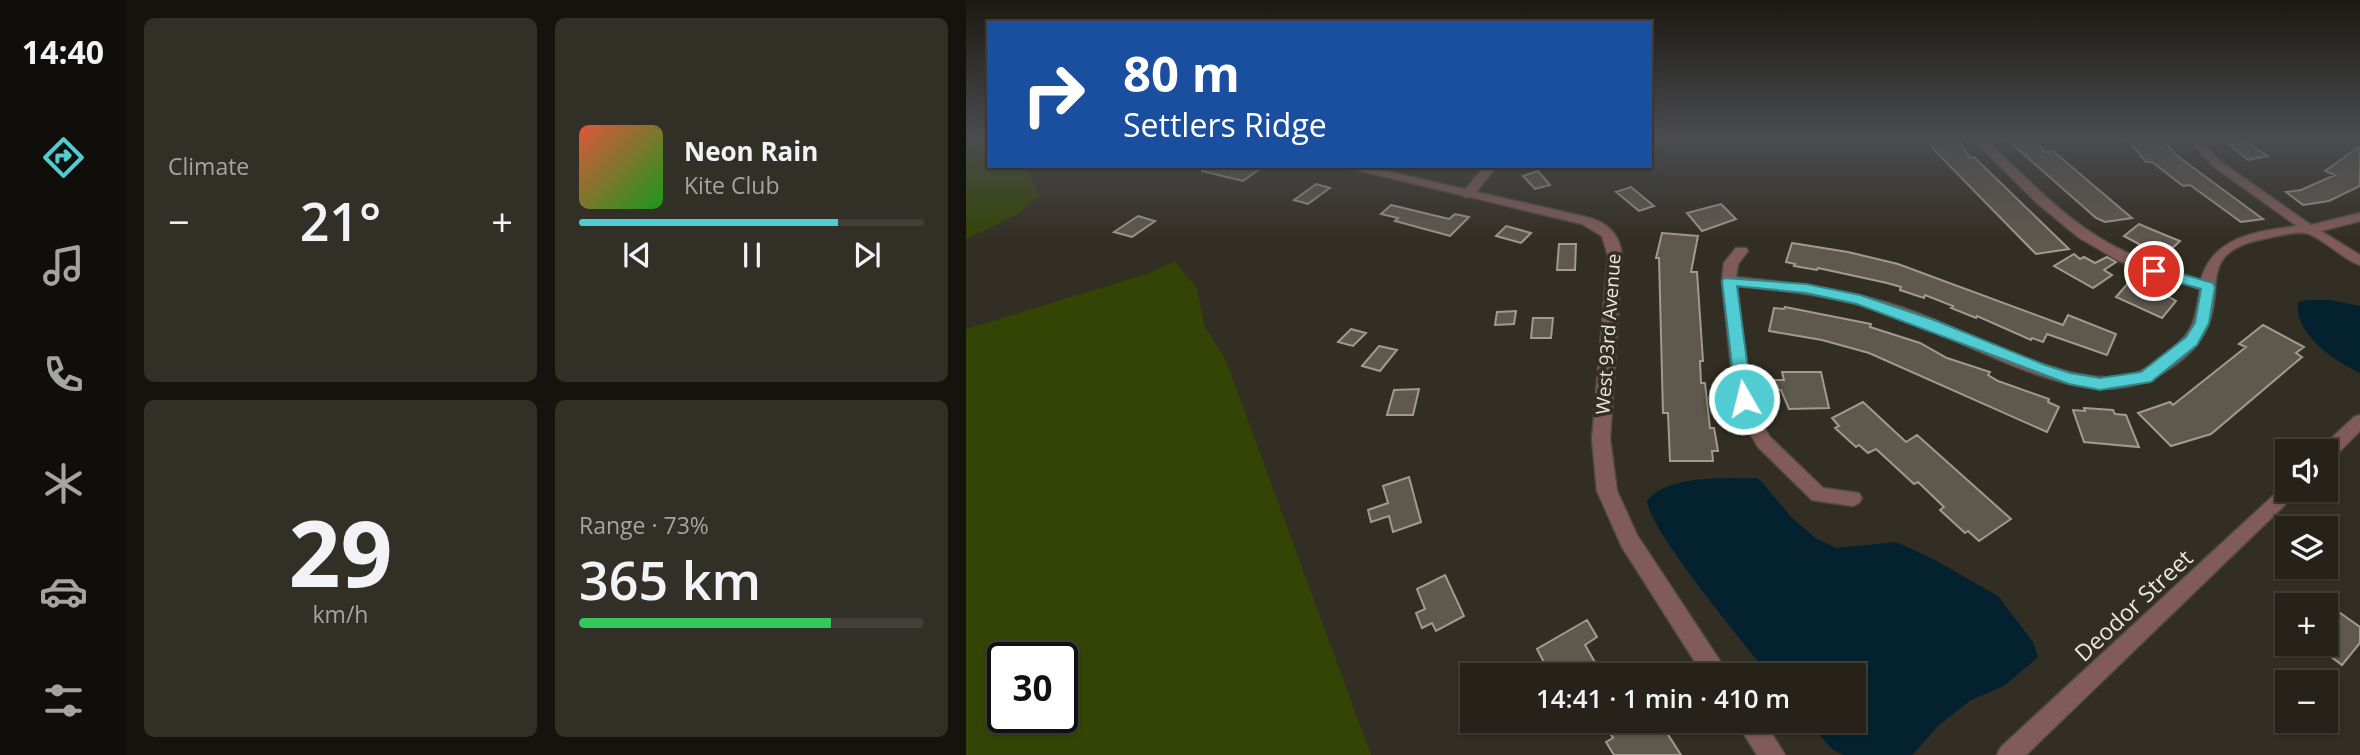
<!DOCTYPE html>
<meta charset="utf-8">
<style>
body{margin:0;font-family:"Open Sans",sans-serif;background:#322f27;color:#f1f3f6;height:100vh;display:flex;flex-direction:column;font-size:26px;white-space:nowrap}
*{box-sizing:border-box;margin:0}
p{font-size:23px;color:#a4a4a2}
.icon{flex:none;width:38px;height:38px;fill:none;stroke:currentColor;stroke-width:2;stroke-linecap:round;stroke-linejoin:round}
.map{position:relative;flex:1;overflow:hidden}
.drawer{display:flex;flex-direction:column;gap:18px;padding:18px;background:#15130e;width:840px}
.drawer>*{flex:none}
.top-card{position:absolute;left:21px;top:21px;width:665px;height:147px;border-radius:0px;box-shadow:0 2px 5px #0004,0 0 0 2px #423f39;background:#1a4fa0;color:#fff;overflow:hidden}
.fabs{position:absolute;left:1309px;top:439px;display:grid;gap:14px}
.fabs a{display:grid;place-items:center;width:63px;height:63px;border-radius:0px;background:#26221a;box-shadow:0 2px 5px #0004,0 0 0 2px #423f39;font-size:35px}
.speed{position:absolute;left:21px;top:642px;display:flex;gap:14px;font-size:35px;font-weight:700;text-align:center}
.speed>*{display:grid;place-content:center;width:91px;height:91px;border-radius:50%;background:#26221a;box-shadow:0 2px 5px #0004,0 0 0 2px #423f39;line-height:1}
.speed .limit{border:4px solid #111;border-radius:10px;background:#fff;color:#111}
.pin{position:absolute;display:grid;place-items:center;width:60px;height:60px;color:#fff;margin:-30px;border:4px solid #fff;border-radius:50%;box-shadow:0 2px 7px #0007}
.me{position:absolute;width:77px;margin:-38px;rotate:352deg;stroke-linejoin:round;filter:drop-shadow(0 0 5px #0008)}
.turn{display:flex;align-items:center;gap:24px;height:147px;padding:0 21px;font-size:32px}
.turn .icon{width:91px;height:91px;stroke-width:2.5}
.turn b{display:block;font-size:49px;line-height:60px}
.big{font-size:52px;font-weight:600;line-height:1.1}
.drawer .tile{flex:1;display:flex;flex-direction:column;justify-content:center;gap:10px;min-width:0;padding:0 24px;border-radius:10px;background:#322f27}
.drawer .dial{align-items:center;gap:0}
.dial b{font-size:91px;line-height:1}
.song{display:flex;align-items:center;gap:21px}
.cover{width:84px;height:84px;border-radius:10px;background:linear-gradient(135deg,hsl(10 70% 55%),hsl(120 70% 35%))}
.played{height:7px;border-radius:4px;background:linear-gradient(90deg,#51ccd2 75%,#423f39 75%)}
.keys{display:flex;justify-content:space-around;direction:ltr}
.heat{display:flex;justify-content:space-between;align-items:center;font-size:38px;direction:ltr}
.charge{height:10px;border-radius:5px;background:linear-gradient(90deg,#34c759 73%,#423f39 0)}
.drawer .tiles{flex:1;display:grid;gap:18px;grid-template-columns:repeat(2,1fr)}
.trip{position:absolute;left:494px;top:663px;width:406px;height:70px;border-radius:0px;background:#26221a;box-shadow:0 2px 5px #0004,0 0 0 2px #423f39;font-weight:600;line-height:70px;text-align:center}
main{display:flex;flex:1;min-height:0}
.tab-bar{display:flex;flex-direction:column;width:126px;justify-content:space-around;align-items:center;background:#0f0e0a;color:#a4a4a2}
.tab-bar .icon{width:49px;height:49px}
.tab-bar .current{color:#51ccd2}
.tab-bar b{font-size:32px;color:#f1f3f6}
.map>svg:first-child{display:block}
.green{fill:#334404;fill-rule:evenodd}
.water{fill:#03212f}
.building{fill:#5e584d;stroke:#a19a8e;stroke-width:2}
.lines{fill:none;stroke-linecap:round;stroke-linejoin:round}
.minor-casing{stroke:#504b41;stroke-width:3}
.tertiary-casing{stroke:#504b41;stroke-width:3}
.minor{fill:#815b5a;fill-rule:evenodd}
.tertiary{fill:#815b5a;fill-rule:evenodd}
.route{fill:#51ccd2;stroke:#358588;stroke-width:2}
.labels{text-anchor:middle;dominant-baseline:central;stroke-width:7;stroke-linejoin:round;paint-order:stroke}
.street-label{font-size:19px;fill:#e9e5df;stroke:#332e23}
.near-street-label{font-size:23px;fill:#e9e5df;stroke:#332e23}
</style>
<main>
<nav class="tab-bar">
<b>14:40</b>
<svg class="icon current" aria-label="directions" viewBox="0 0 24 24"><path d="M12 3l9 9-9 9-9-9zM9 14v-3h6M13 9l2 2-2 2"/></svg>
<svg class="icon" aria-label="music" viewBox="0 0 24 24"><path d="M9 18V5l10-2v13"/><circle cx="6" cy="18" r="3"/><circle cx="16" cy="16" r="3"/></svg>
<svg class="icon" aria-label="phone" viewBox="0 0 24 24"><path d="M5 4h4l2 5-3 2q2 4 5 5l2-3 5 2v4C11 20 4 13 5 4z"/></svg>
<svg class="icon" aria-label="climate" viewBox="0 0 24 24"><path d="M12 3v18M4 7l16 10M4 17L20 7"/></svg>
<svg class="icon" aria-label="car" viewBox="0 0 24 24"><path d="M5 17H2v-5l4-1 3-4h7l3 4 3 1v5h-3M9 17h6M6 11h13"/><circle cx="7" cy="17" r="2"/><circle cx="17" cy="17" r="2"/></svg>
<svg class="icon" aria-label="filters" viewBox="0 0 24 24"><path d="M4 7h16M4 17h16"/><circle cx="9" cy="7" r="2"/><circle cx="15" cy="17" r="2"/></svg>
</nav>
<section class="drawer">
<div class="tiles">
<div class="tile"><p>Climate</p>
<div class="heat"><a>−</a><b class="big">21°</b><a>+</a></div>
</div>
<div class="tile">
<div class="song"><i class="cover"></i><div><b>Neon Rain</b><p>Kite Club</p></div></div>
<div class="played"></div>
<div class="keys"><svg class="icon" aria-label="previous" viewBox="0 0 24 24"><path d="M18 5L8 12l10 7zM5 5v14"/></svg><svg class="icon" aria-label="pause" viewBox="0 0 24 24"><path d="M8 5v14M16 5v14"/></svg><svg class="icon" aria-label="next" viewBox="0 0 24 24"><path d="M6 5l10 7-10 7zM19 5v14"/></svg></div>
</div>
<div class="tile dial"><b>29</b><p>km/h</p></div>
<div class="tile"><p>Range · 73%</p><b class="big">365 km</b><div class="charge"></div></div>
</div>
</section>
<div class="map">
<svg width="1394" height="755" viewBox="0 0 1394 755">
<rect width="100%" height="100%" fill="#332e23"/>
<path class="green" d="M0 145 23 148V166H48L62 171 73 195 53 214 0 239Z
M209 261 231 289 239 327 259 358 405 755H0V329L184 273ZM96 658V718H37V658Z"/>
<path class="water" d="M1343 300H1365L1394 306V373C1368 361 1328 334 1332 302Z
M790 478 795 481 825 517 849 538 870 548 930 542 967 559 1032 596 1067 642 1072 657 1038 686 1005 700 973 725 946 755H878L867 750 840 721H887V676L803 675C778 643 685 533 681 501 701 474 759 479 790 478Z"/>
<path class="building" d="M961 137H991L1004 158 1008 157 1014 163 1103 249 1070 254 967 149Z
M1038 137H1067L1079 152 1087 151 1166 218 1139 222 1130 218Z
M1159 137H1188L1197 140 1210 155 1297 219 1275 222 1224 185 1217 186 1186 162H1180Z
M1281 143 1302 156 1282 160 1264 145Z
M1394 146V186L1363 201 1337 205 1320 192 1335 190 1369 175 1359 171Z
M237 166H298L277 181 236 171Z
M572 171 584 185 569 189 557 176Z
M350 184 364 188 342 204 328 200Z
M665 187 688 206 673 211 650 192Z
M755 204 770 219 736 231 721 213Z
M425 205 483 219 489 214 503 217 484 236 429 221 432 218 415 214Z
M172 216 189 221 166 237 148 232Z
M1173 224 1187 230 1214 241 1202 252 1195 243 1184 250 1158 236Z
M540 226 565 233 555 243 530 236Z
M696 233 732 236 725 272H731L737 361H734L735 383H739L744 428H748L750 439 752 451H746L747 461H704L702 413H697L693 258H690Z
M826 243 882 252 932 264 1097 325 1102 315 1150 334 1141 355 1081 334 1077 342 1066 338 1065 340 1011 316 1010 318 985 308 987 306 959 295 958 298 934 290 935 287 921 283 852 268 851 270 828 266 829 264 820 262Z
M593 244H610L609 270H591Z
M1108 254 1114 259 1118 257 1129 263 1141 257 1150 262 1138 270 1146 275 1127 288 1088 266Z
M1164 281 1189 289 1210 301 1196 318 1150 297Z
M819 307 905 324 904 327 954 343 981 358 1024 372 1022 375 1032 381 1083 399 1082 402 1093 407 1081 432 903 353 856 340 803 331 808 308 818 309Z
M550 311 548 324 529 325 531 312Z
M567 318H587L585 338H565Z
M1297 325 1338 347 1330 353 1336 357 1245 434 1205 446 1172 413 1204 402 1207 405 1280 347 1273 344Z
M385 329 400 333 387 346 372 342Z
M413 346 431 350 414 371 396 366Z
M816 372H855L863 408 823 409 815 390 792 389V380H818Z
M453 389 447 415H421L428 390Z
M897 402 940 442 951 435 1045 519 1013 541 1002 531 999 533 974 510 978 507 952 482 948 484 910 449 902 453 893 445 890 447 869 428 873 426 866 418Z
M1118 408 1147 410 1149 414 1160 415 1173 447 1118 442 1107 410 1119 411Z
M443 477 455 522 427 532 423 516 405 522 402 510 422 503 417 486Z
M479 575 498 616 470 631 466 623 456 628 450 613 459 609 451 589Z
M1360 603 1394 627V643L1376 665 1348 644H1360Z
M621 620 631 637 619 645 637 676H585L571 649Z
M650 721H685L693 734 699 730 715 755H648L640 742 647 738 640 727Z"/>
<g class="lines">
<g class="minor-casing">
<path id="minor" d="M1009 137H1019C1031 152 1047 165 1061 179 1120 237 1157 256 1235 280 1247 236 1292 231 1331 226L1247 166 1219 137H1230L1255 162 1345 225 1394 213V221L1355 231 1394 255V265C1377 260 1354 235 1339 233 1327 231 1309 237 1297 239 1230 253 1260 287 1241 328 1227 359 1186 385 1152 388 1086 395 991 337 927 315 875 297 824 291 771 286L783 386 792 418 804 437 857 488 893 493 896 498 893 503 887 506 846 500 792 447 776 419 767 386 756 281 758 263 770 248H780L782 251 772 264 770 277C828 283 883 289 938 308 999 329 1099 387 1160 376 1174 373 1187 365 1198 356 1226 334 1229 324 1234 289L1153 261 1112 237 1070 202 1018 150Z
M519 166H531L506 197H498V191Z
M1394 415V431L1366 459 1360 461V452H1353L1354 449 1388 417Z
M1321 483V490H1332L1329 495 1060 755H1031L1035 747Z"/>
</g>
<g class="tertiary-casing">
<path id="tertiary" d="M374 166H398L620 217C641 222 654 234 656 256L644 439 651 491 671 535 764 676H738L656 547 631 491 626 439 642 256 636 236 616 224Z
M770 721H798L819 755H791Z"/>
</g>
<use href="#minor" class="minor"/>
<use href="#tertiary" class="tertiary"/>
</g>
<linearGradient id="sky" x2="0" y2="1"><stop stop-color="#1c1913"/><stop offset="0.57" stop-color="#4a4c50"/><stop offset="1" stop-color="#4a4c50" stop-opacity="0"/></linearGradient>
<rect width="1394" height="242" fill="url(#sky)"/>
<path class="route" d="M1188 266 1247 283 1249 287 1243 323 1231 345 1185 382 1134 390 1103 384 891 304 840 293 771 286 786 399 778 405 770 399 756 281 758 278 840 284 894 295 968 320 1079 365 1104 373 1134 378 1175 372 1220 337 1229 323 1235 289 1183 274 1181 271Z"/>
<g class="labels">
<g class="street-label">
<text transform="translate(642 334) rotate(-86)">West 93rd Avenue</text>
</g>
<g class="near-street-label">
<text transform="translate(1167 605) rotate(-43)">Deodor Street</text>
</g>
</g>
</svg>
<div class="fabs">
<a><svg class="icon" aria-label="sound" viewBox="0 0 24 24"><path d="M4 9h4l5-4v14l-5-4H4zM17 9q2 3 0 6"/></svg></a>
<a><svg class="icon" aria-label="layers" viewBox="0 0 24 24"><path d="M12 4l9 5-9 5-9-5zM3 14l9 5 9-5"/></svg></a>
<a>+</a>
<a>−</a>
</div>
<div class="speed"><div class="limit">30</div></div>
<div class="pin" style="left:1188px;top:271px;background:#d93025"><svg class="icon" aria-label="arrive" viewBox="0 0 24 24"><path d="M6 21V4h12l-3 4 3 4H6"/></svg></div>
<svg class="me" style="left:778px;top:399px" viewBox="-20 -20 40 40"><circle r="17" fill="#51ccd2" stroke="#fff" stroke-width="3"/><path d="M0-11L8 9 0 5-8 9z" fill="#fff"/></svg>
<div class="trip">14:41 · 1 min · 410 m</div>
<div class="top-card">
<div class="turn"><svg class="icon" aria-label="right" viewBox="0 0 24 24"><path d="M7 20v-9h11M14 6l5 5-5 5"/></svg><div><b>80 m</b>Settlers Ridge</div></div>
</div>
</div>
</main>
